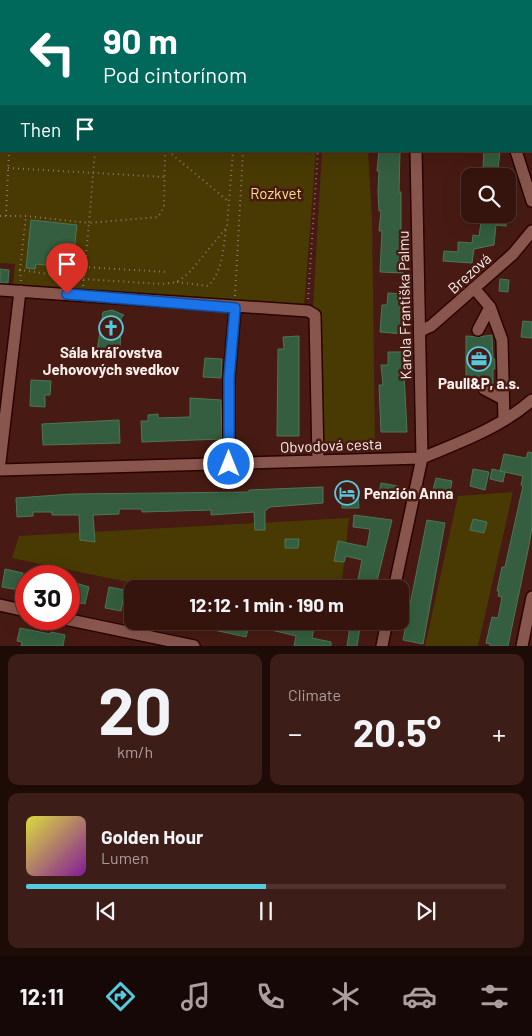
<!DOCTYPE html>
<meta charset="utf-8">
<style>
body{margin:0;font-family:Barlow,sans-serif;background:#3d1d17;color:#f1f3f6;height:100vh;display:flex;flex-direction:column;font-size:19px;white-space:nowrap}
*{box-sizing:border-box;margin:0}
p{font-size:16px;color:#aa9e9e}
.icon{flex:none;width:28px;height:28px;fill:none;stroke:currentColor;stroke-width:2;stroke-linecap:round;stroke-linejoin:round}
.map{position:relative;height:646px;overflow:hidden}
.side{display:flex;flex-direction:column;gap:8px;padding:8px;background:#1d0b08;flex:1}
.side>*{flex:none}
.top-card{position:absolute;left:0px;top:0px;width:532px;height:152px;box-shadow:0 5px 20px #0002,0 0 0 1px #4f332e;background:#00695c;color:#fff;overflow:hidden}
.fabs{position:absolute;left:461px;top:168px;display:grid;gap:10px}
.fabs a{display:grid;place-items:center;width:55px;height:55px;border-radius:10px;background:#35140e;box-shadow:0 5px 20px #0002,0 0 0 1px #4f332e;font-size:25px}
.speed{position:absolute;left:15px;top:565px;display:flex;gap:10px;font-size:25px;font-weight:700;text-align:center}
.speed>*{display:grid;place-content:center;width:65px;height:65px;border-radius:50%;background:#35140e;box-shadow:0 5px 20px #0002,0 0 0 1px #4f332e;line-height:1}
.speed .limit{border:8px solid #d22;background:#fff;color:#111}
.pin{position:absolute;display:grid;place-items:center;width:42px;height:42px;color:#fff;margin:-51px -21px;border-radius:50% 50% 50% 0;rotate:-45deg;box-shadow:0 0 5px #0007}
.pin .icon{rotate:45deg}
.me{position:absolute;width:55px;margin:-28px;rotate:0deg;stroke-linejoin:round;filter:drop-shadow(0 0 4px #0008)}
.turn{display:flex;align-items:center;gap:18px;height:105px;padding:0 20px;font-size:22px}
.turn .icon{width:65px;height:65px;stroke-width:2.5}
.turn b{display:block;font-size:35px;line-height:42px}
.then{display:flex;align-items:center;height:48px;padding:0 20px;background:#0003;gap:10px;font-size:19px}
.big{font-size:38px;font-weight:700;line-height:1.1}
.side .widget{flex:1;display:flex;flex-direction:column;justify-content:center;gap:8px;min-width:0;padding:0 18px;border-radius:10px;background:#3d1d17}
.side .dial{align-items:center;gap:0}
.dial b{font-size:65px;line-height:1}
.song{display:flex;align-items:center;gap:15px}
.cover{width:60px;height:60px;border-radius:8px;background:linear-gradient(135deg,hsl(60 70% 55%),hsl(290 70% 35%))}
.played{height:5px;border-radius:2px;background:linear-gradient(90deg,#55cadf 50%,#4f332e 50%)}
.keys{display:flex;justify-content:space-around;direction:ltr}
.heat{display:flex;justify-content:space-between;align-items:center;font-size:28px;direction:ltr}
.side .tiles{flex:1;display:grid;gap:8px;grid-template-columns:1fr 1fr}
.widget:last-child{grid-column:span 2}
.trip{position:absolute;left:124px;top:580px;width:285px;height:50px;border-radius:10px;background:#35140e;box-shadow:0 5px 20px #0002,0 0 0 1px #4f332e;font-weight:700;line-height:50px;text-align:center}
.menu{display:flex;height:80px;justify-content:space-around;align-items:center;background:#150806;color:#aa9e9e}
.menu .icon{width:35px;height:35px}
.menu .active{color:#55cadf}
.menu b{font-size:22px;color:#f1f3f6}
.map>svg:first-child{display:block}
.green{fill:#493a04}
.building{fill:#345e3f;stroke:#4c7757}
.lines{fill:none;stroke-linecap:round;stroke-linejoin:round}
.minor-casing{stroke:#2b0300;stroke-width:14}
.path{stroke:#947670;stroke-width:2;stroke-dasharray:1 4;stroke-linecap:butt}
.minor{stroke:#88564c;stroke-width:11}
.route-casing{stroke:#114b97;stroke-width:12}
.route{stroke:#1a73e8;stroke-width:9}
.labels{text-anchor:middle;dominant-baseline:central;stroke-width:5;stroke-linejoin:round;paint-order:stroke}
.park-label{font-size:15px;fill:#fedf82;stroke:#471b13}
.street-label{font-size:15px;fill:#fbefec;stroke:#471b13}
.poi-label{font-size:15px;font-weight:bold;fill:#fbefec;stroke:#471b13}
</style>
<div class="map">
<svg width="532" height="646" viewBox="0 0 532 646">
<rect width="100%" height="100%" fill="#471b13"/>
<path class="green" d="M0 0H325L1 1V151H316L304 307 13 285 15 264 0 263Z
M322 151H368L372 219 375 443 324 445 320 310 313 309Z
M513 492 478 646H425L458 496Z
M349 518 341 589H162L12 558 19 536Z"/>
<path class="building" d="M379 151H400L399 192H401V232L404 233 403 273 380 272 382 231H379L381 211H379L378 191 379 171H377Z
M484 151H500L498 169 483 168Z
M491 214H507L506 226 496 225 494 245 474 249 472 263 443 261 444 251 458 252V242L472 243 473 235 479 236 482 216 491 217Z
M31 220 77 225 72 268 36 264 35 269 26 268Z
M0 269 9 270 8 283H0Z
M500 279 509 280 508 292 499 291Z
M388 293 404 294 403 334 380 332 382 305H387Z
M112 310 124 315 121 318 120 353 97 351 103 312Z
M523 321 532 322V338L521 337Z
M492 335 493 359H495V369H493V384L483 382 478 384 477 388H466V336L478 337Z
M299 336V436H277L278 349H284L283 337Z
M388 352H403L407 432H381L379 385H383L381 365H388Z
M205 358 222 359 221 378 203 377Z
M31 380 51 381 50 395H45V407L30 406Z
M190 398 221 400 222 439 142 442 141 421H148V415L158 414V418L190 417Z
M119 420 120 443 43 445 42 424Z
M528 452 532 453V527L529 545 508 646H490V644L486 643 492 617 498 618 502 597 498 596 499 591H497L502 567H505L523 486 521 485 523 476 500 471 504 454 526 458Z
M473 469 489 472 485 490 470 486Z
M492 469 505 472 503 482 490 479Z
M436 478 452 481 449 497 432 494Z
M381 483 398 486 395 501 378 498Z
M357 485 359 508H342L341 486Z
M323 487V503L270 507 265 511V530H255L254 512 211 515V510L142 512V509H119V514L93 515 95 542 80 540 79 515H52V512H33V516L17 517 16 498 72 494 249 492V490Z
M354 515 392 520 375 589H356L362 560 346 556 344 562 334 561 338 541 367 547 370 529 353 527Z
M473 519 487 522 484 533 470 530Z
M427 520 445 523 423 644 403 640Z
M285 539H299L298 548H285Z
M5 569 23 573 19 590 2 587Z
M69 581 89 587 85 604 69 601Z
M109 587 125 590 121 611 105 608Z
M191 621H250L246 637 191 625Z
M269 621H282L314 628 312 638 331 642V646H294L296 636 267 629Z
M350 626 360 628 357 646H347Z
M20 628 50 634 51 632 65 635 63 646H21L22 642 17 641Z"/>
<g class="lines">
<g class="minor-casing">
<path id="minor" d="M413 0V1
M516 151 532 201
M474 288 490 307 502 340 504 420
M0 290 308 311 315 315 318 460
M478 330 490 307
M420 331 431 326 513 254 532 231
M484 389 503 399
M0 462 20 291
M229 464V378L235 308
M0 470 422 458C460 442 500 428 532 400
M394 589 422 458 416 151
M0 605 26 611
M65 619 194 646
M382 646 387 621
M522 646 532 597"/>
</g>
<path class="path" d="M18 1V0
M103 1V0
M175 1V0
M206 1V0
M254 1V0
M168 151 228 201
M8 168 165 177
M0 216H26L89 223 95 151
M6 216 9 151
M84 267 168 272
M20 270 26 216
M21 281 20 270 83 279 162 284 177 282 189 273 227 227 233 151
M177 282 208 286C223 271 223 250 226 229
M83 286 89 223 158 217 164 207 165 151
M235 296 243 151
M308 299 318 151"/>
<use href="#minor" class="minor"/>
</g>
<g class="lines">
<g class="route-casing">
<path id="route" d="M67 294 235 308 229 378V464"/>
</g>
<use href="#route" class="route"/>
</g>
<defs>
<g id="church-ring" transform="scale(1.25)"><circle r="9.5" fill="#471b13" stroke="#55cadf" stroke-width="1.5"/><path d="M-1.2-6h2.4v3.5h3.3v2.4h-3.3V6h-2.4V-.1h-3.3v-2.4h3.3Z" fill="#55cadf"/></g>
<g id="office-ring" transform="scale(1.25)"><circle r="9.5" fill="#471b13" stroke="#55cadf" stroke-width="1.5"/><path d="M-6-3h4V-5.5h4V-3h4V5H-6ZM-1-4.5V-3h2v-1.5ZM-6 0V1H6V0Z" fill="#55cadf"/></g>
<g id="hotel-ring" transform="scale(1.25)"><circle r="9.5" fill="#471b13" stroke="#55cadf" stroke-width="1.5"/><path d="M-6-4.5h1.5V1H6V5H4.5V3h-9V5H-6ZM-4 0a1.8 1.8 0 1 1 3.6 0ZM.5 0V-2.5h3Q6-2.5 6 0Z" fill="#55cadf"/></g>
</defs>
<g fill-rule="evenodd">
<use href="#church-ring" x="111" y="328"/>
<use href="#office-ring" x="479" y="359"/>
<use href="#hotel-ring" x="347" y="493"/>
</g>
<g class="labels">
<g class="park-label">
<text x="276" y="193">Rozkvet</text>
</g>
<g class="street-label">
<text transform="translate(469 273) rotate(-42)">Brezová</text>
<text transform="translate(404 305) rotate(-91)">Karola Františka Palmu</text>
<text transform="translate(331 445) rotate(-2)">Obvodová cesta</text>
</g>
<g class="poi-label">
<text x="111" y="352">Sála kráľovstva<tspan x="111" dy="17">Jehovových svedkov</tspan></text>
<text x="479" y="383">Paull&amp;P, a.s.</text>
<text x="364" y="493" text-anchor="start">Penzión Anna</text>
</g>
</g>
</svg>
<div class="fabs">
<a><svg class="icon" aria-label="search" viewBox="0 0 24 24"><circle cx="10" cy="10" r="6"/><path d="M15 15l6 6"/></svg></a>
</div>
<div class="speed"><div class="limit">30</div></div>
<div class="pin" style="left:67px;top:294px;background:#d93025"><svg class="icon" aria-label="arrive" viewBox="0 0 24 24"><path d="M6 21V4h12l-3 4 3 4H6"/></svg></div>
<svg class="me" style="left:229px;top:464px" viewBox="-20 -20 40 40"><circle r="17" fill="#1a73e8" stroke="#fff" stroke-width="3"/><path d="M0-11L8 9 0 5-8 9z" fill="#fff"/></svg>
<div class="trip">12:12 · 1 min · 190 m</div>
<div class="top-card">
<div class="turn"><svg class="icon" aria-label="left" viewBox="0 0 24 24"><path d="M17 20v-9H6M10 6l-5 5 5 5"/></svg><div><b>90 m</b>Pod cintorínom</div></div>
<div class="then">Then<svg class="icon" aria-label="arrive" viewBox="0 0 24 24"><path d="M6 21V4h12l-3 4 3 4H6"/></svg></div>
</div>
</div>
<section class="side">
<div class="tiles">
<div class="widget dial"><b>20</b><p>km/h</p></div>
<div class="widget"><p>Climate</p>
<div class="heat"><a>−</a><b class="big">20.5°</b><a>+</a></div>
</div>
<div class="widget">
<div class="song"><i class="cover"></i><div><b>Golden Hour</b><p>Lumen</p></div></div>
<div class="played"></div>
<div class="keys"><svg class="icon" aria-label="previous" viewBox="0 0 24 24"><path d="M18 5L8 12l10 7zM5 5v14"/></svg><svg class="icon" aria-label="pause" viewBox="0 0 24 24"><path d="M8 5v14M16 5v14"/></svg><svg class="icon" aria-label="next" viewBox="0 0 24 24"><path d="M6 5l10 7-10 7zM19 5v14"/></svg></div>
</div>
</div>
</section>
<nav class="menu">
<b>12:11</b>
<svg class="icon active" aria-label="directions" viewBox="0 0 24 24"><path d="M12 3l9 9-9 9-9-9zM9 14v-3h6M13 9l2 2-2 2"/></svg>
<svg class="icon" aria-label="music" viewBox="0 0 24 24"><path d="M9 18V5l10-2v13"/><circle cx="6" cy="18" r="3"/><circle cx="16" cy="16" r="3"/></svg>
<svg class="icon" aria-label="phone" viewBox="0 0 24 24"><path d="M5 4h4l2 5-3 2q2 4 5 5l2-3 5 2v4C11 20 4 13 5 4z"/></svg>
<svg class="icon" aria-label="climate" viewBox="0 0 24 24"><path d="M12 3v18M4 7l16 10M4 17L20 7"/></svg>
<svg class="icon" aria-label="car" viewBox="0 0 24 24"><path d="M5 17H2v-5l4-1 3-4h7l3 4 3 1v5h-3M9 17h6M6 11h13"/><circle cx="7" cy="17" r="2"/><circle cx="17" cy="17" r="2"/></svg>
<svg class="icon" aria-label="filters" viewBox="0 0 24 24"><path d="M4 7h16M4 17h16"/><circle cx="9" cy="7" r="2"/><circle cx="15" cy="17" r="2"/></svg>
</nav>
